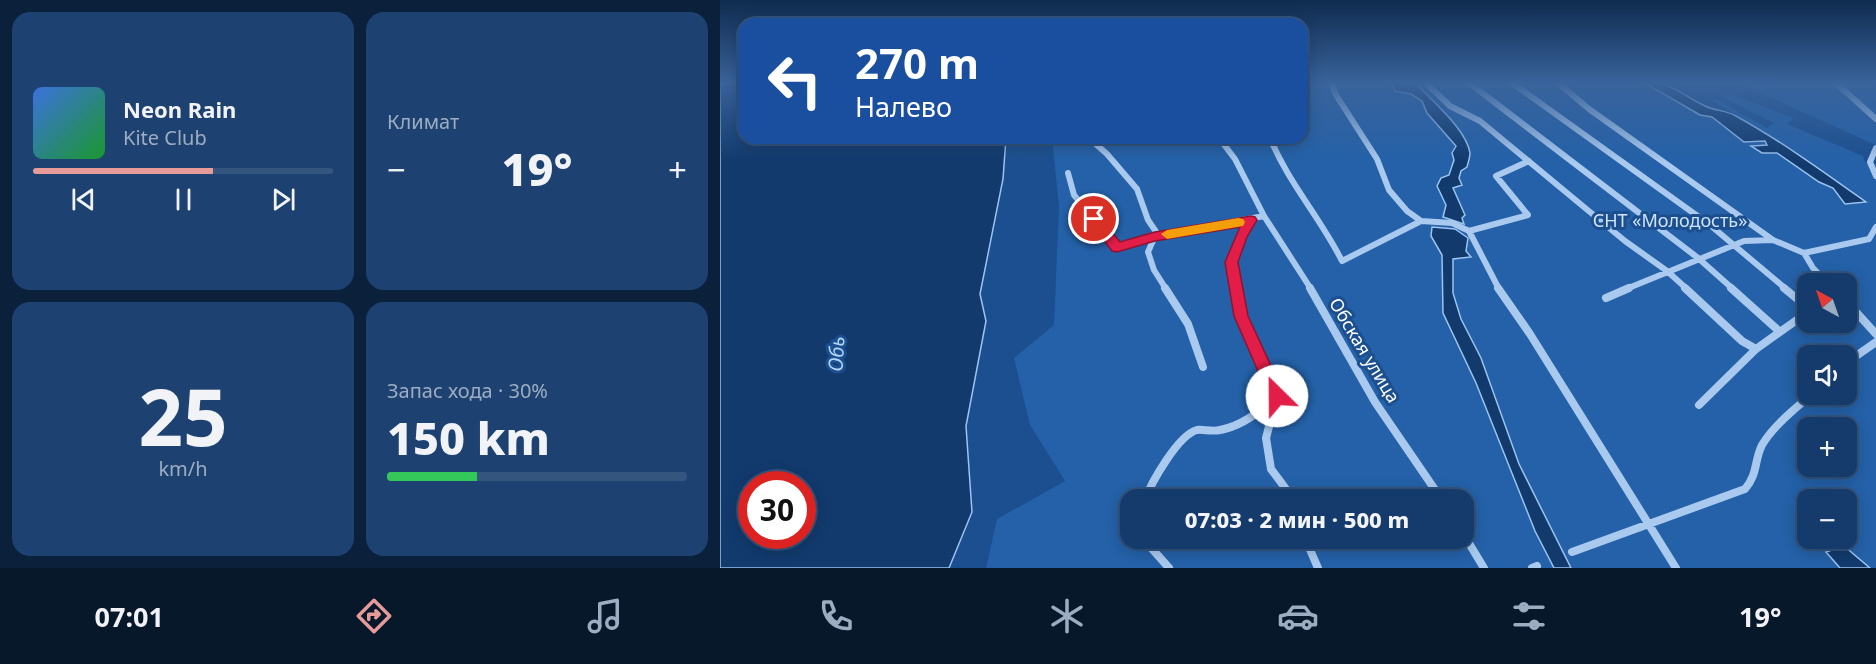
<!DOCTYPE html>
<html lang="ru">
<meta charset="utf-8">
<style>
body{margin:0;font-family:"Noto Sans",sans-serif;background:#1d4271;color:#f1f3f6;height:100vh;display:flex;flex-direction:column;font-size:22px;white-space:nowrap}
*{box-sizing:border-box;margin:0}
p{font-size:20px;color:#9dadc1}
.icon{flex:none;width:33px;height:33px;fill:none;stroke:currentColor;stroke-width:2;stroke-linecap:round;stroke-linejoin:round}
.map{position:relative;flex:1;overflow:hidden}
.sheet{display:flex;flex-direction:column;gap:12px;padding:12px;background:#0b203b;width:720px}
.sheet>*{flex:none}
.top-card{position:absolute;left:18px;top:18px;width:570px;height:126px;border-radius:18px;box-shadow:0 3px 15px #0003,0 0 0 2px #33557e;background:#1a4fa0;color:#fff;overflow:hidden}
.needle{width:39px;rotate:320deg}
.tools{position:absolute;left:1077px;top:273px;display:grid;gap:12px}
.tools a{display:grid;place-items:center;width:60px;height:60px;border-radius:12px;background:#143b6b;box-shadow:0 3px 15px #0003,0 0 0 2px #33557e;font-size:30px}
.speed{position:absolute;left:18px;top:471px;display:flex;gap:12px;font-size:30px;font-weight:700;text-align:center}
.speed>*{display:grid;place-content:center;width:78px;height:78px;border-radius:50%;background:#143b6b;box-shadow:0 3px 15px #0003,0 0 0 2px #33557e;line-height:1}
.speed .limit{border:9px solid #d22;background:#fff;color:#111}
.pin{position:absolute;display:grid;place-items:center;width:51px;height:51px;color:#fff;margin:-26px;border:3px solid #fff;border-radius:50%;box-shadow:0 2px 6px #0007}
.me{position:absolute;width:66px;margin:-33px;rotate:337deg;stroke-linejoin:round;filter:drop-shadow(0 0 4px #0008)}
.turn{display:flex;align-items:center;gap:21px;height:126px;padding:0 18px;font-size:27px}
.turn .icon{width:78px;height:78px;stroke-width:2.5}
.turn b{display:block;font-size:42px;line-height:51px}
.big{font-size:45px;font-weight:800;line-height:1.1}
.sheet .tile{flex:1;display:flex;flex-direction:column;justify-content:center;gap:9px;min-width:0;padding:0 21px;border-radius:18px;background:#1d4271}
.sheet .dial{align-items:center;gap:0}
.dial b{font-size:78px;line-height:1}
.song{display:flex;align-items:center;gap:18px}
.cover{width:72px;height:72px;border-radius:9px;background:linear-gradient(135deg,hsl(220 70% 55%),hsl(130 70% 35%))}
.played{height:6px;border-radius:3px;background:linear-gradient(90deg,#e69b98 60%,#33557e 60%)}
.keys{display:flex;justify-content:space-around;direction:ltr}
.heat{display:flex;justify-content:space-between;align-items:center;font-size:33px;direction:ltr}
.charge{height:9px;border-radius:4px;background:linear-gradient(90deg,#34c759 30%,#33557e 0)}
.sheet .tiles{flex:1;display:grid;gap:12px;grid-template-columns:repeat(2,1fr)}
.trip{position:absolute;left:400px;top:489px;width:354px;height:60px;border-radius:18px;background:#143b6b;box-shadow:0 3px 15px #0003,0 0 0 2px #33557e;font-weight:800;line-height:60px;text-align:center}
.menu{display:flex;height:96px;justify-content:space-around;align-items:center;background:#08182b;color:#9dadc1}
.menu .icon{width:42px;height:42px}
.menu .current{color:#e69b98}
.menu b{font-size:27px;color:#f1f3f6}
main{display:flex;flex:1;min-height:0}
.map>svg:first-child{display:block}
.green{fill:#2461a8;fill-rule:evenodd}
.water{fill:#123a6d;stroke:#9cc4f0;stroke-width:1.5;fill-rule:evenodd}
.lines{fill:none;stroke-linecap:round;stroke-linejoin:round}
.minor-far1{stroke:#a9c9ee;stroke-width:6}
.minor{stroke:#a9c9ee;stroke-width:8}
.route{fill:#e11d48;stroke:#92132f;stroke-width:1.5}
.slow{fill:#f59e0b}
.labels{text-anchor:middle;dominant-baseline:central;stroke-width:6;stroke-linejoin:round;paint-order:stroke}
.park-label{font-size:18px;fill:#cfe3fa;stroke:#1b4f8f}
.street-label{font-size:18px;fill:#fff;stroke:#1b4f8f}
.water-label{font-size:20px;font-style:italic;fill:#b5d3f5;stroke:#1b4f8f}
</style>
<main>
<section class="sheet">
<div class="tiles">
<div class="tile">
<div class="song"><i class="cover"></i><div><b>Neon Rain</b><p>Kite Club</p></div></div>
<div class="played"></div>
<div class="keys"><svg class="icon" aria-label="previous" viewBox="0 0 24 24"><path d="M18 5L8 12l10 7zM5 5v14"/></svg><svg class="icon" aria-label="pause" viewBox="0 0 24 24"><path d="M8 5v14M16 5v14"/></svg><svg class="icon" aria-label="next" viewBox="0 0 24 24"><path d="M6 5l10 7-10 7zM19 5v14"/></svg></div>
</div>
<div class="tile"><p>Климат</p>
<div class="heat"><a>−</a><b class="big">19°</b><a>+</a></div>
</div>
<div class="tile dial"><b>25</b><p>km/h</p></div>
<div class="tile"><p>Запас хода · 30%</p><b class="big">150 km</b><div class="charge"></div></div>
</div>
</section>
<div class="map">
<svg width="1156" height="568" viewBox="0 0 1156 568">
<rect width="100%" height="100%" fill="#1b4f8f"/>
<path class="green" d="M582 82H923L980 115 992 117 1024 142 1045 141 1048 145 1042 153H1076L1044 131 991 100 996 99 1047 128 1054 123 1000 96 1005 92 1074 118 1067 124 1143 156 1145 162 1156 164V568H266L277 519 345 481 310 425 294 358 334 325 339 206 332 138H582ZM1088 284H1126V322H1088ZM1088 356H1126V394H1088ZM1088 428H1126V466H1088ZM411 500H744V538H411ZM1088 500H1126V538H1088Z
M1016 82H1156V145Z"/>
<path class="water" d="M0 82H24V138H286L283 179 260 294 266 321 246 426 252 512 229 568H0ZM82 484V536H32V484Z
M671 82H695C711 101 746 128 750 153 750 157 748 163 747 167L741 171 739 178 742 185 733 188 745 215 742 218 744 224 723 217 726 205 717 186 721 178 729 175 734 160 732 153 736 146 707 113 702 101 691 94 675 91Z
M923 82C954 82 959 94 985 106 995 111 1006 110 1016 116 1061 141 1104 172 1146 202L1125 204 1113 188 1099 182 1057 153H1042L1031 146 1047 145 1045 141 1024 142 992 117 980 115Z
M712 227 735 229 748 238 746 251 751 257 733 259V293L741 319 761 358 799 464 851 568H834L815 531 756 383 723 313 722 255 711 236Z
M1124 546 1150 568H1120L1106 552Z"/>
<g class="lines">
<path class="minor-far1" d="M611 82 616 95 657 159 669 190 687 211 701 221
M705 82 730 106 760 121 905 241 947 271 967 289
M748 82 978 258 1013 289
M791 82 990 225 1066 289
M837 82 869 109 1053 240
M1115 82 1156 119
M369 138 387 154 417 189 428 220 439 236
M499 138 515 159 544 216 591 289
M550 138C569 184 600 217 622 261L701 221 732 223 749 231 779 289
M1156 148 1150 162 1156 176
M348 173 354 195 397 248 435 236 544 216
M749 231 808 215 776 176 809 161
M435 236 428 252 434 270 446 289
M1084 253 1093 268 1109 284
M516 289C510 256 513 249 531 220
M906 289 1024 241 1053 240 1084 253 1149 239 1156 227"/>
<path class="minor" d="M445 288 468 324 483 367
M516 288 521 316 557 396 546 438 551 469 574 500
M590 288 655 402 722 500
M778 288 810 334 956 568
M965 288 1022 341 1036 349
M1011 288 1059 331
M1064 288 1088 308
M886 298 909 288
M1126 301 1156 334
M1126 363 1156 342
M979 405 1036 349 1088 312
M425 500C431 483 458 435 477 430 483 429 492 432 500 430 522 426 540 412 555 397
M744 535 764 568
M426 538 427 543 449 568
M585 538 598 568
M852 552 1025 489C1038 474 1034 461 1042 445 1054 425 1075 409 1092 394
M812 568 817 566"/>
</g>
<linearGradient id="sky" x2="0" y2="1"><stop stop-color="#0f2b4f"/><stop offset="0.51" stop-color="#39639b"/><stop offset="1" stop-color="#39639b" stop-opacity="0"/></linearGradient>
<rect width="1156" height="162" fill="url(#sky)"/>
<path class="route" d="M374 214 379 216 400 242 435 232 531 216 535 217 537 220 527 237 518 262 528 316 565 396 562 401 557 403 551 401 514 316 505 262 520 227 435 241 397 252 392 251 370 222 368 219 370 216Z"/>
<path class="slow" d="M518 218 523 219 525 222 523 226 447 239 441 234 447 230Z"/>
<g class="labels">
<g class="park-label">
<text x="950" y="220">СНТ «Молодость»</text>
</g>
<g class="street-label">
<text transform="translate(645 350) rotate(59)">Обская улица</text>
</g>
<g class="water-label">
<text transform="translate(116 354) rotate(-87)">Обь</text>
</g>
</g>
</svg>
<div class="tools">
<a><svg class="needle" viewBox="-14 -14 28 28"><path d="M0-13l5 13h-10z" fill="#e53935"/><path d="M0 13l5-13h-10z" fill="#9dadc1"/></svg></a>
<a><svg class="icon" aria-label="sound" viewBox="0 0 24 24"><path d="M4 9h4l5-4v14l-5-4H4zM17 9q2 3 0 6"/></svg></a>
<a>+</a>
<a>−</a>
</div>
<div class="speed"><div class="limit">30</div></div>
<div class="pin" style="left:374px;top:219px;background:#d93025"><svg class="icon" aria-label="arrive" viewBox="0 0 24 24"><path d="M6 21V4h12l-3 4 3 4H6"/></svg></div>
<svg class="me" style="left:557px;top:396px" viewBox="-20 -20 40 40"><circle r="19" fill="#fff"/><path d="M0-13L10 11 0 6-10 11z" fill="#e11d48"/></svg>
<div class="trip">07:03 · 2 мин · 500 m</div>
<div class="top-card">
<div class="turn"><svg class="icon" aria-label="left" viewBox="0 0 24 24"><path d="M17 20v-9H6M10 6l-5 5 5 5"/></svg><div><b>270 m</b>Налево</div></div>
</div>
</div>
</main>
<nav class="menu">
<b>07:01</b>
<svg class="icon current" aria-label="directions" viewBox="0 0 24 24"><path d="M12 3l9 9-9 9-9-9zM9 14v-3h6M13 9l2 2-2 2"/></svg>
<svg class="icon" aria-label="music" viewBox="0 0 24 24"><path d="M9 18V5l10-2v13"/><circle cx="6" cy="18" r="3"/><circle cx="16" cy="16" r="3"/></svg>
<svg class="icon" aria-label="phone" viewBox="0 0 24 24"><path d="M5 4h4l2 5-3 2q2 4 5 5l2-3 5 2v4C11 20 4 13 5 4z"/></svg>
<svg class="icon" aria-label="climate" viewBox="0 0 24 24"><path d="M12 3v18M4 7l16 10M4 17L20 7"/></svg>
<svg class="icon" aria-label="car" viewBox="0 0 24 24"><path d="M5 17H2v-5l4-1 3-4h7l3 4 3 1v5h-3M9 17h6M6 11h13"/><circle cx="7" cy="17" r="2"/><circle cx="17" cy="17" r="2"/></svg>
<svg class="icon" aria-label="filters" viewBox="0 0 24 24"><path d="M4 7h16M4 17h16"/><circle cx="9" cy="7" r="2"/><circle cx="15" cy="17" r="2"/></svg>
<b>19°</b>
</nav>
